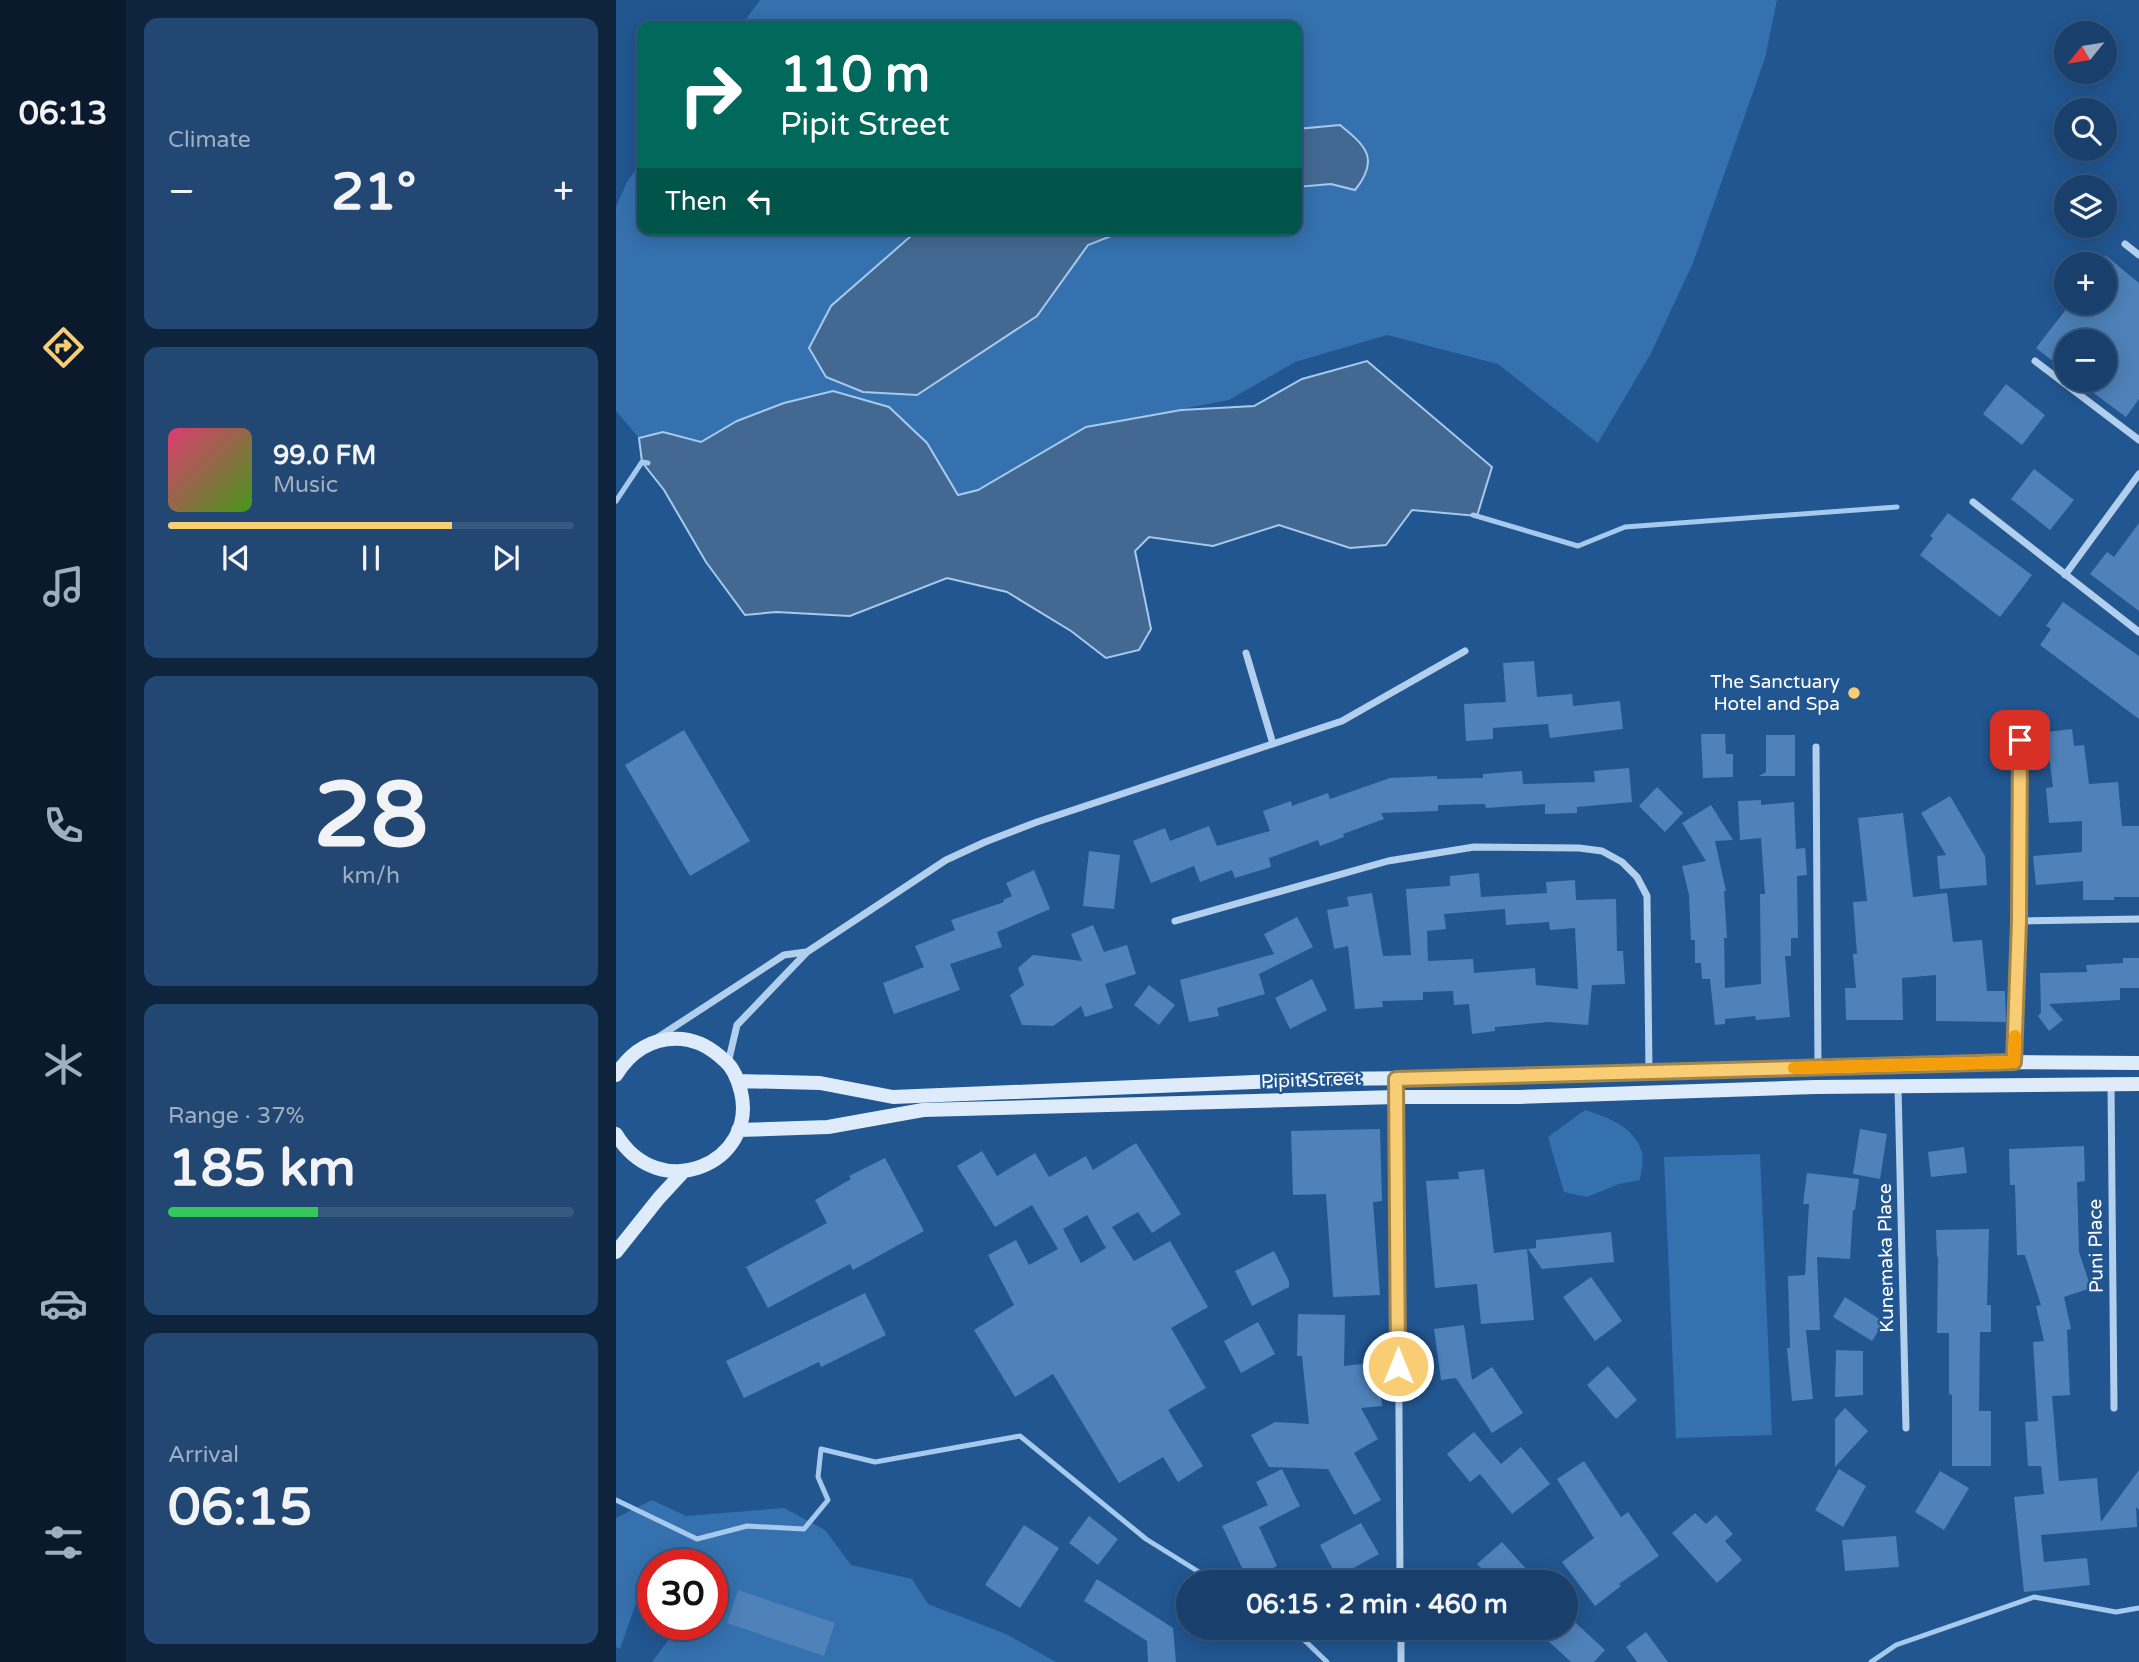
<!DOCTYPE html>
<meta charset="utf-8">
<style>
body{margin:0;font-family:"Varela Round",sans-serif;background:#224772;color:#f1f3f6;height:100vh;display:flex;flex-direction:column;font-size:26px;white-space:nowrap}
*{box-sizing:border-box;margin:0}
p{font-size:23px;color:#9fafc2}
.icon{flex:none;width:38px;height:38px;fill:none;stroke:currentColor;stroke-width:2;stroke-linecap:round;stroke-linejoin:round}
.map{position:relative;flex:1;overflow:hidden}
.details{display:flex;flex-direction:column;gap:18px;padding:18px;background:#0e233c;width:490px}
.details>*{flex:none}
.hud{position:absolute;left:21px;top:21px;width:665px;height:214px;border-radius:14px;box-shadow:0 4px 18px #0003,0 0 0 2px #375980;background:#00695c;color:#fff;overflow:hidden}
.needle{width:46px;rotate:240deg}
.tools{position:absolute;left:1438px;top:21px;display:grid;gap:14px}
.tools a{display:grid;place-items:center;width:63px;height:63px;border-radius:50%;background:#19406d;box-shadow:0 4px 18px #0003,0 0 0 2px #375980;font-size:35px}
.speed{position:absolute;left:21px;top:1549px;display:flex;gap:14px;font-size:35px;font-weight:700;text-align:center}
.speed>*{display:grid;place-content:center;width:91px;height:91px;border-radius:50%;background:#19406d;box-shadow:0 4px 18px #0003,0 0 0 2px #375980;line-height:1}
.speed .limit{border:10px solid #d22;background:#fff;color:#111}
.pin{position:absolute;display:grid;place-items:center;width:60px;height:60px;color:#fff;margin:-30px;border-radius:14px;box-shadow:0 4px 10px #0006}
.me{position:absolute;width:77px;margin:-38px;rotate:0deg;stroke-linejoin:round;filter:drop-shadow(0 0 5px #0008)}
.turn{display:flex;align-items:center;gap:24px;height:147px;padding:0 28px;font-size:32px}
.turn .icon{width:91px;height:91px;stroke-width:2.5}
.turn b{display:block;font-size:49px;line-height:60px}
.then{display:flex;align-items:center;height:66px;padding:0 28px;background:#0003;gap:14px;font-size:26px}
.big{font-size:52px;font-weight:800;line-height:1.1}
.details .widget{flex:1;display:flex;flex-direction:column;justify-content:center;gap:10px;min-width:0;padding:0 24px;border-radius:14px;background:#224772}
.details .dial{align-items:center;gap:0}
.dial b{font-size:91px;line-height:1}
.song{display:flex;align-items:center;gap:21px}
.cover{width:84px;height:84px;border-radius:10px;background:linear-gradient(135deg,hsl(340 70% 55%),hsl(100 70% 35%))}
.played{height:7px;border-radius:4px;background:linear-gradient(90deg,#f9cd74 70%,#375980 70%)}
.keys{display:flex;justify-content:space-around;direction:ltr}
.heat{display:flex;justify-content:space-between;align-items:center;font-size:38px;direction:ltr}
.charge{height:10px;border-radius:5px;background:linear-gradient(90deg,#34c759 37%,#375980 0)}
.trip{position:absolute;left:560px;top:1570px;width:402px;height:70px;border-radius:35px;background:#19406d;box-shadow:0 4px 18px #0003,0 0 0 2px #375980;font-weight:800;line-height:70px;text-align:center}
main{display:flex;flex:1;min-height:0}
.menu{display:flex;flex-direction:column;width:126px;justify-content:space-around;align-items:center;background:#0a1a2c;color:#9fafc2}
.menu .icon{width:49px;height:49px}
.menu .active{color:#f9cd74}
.menu b{font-size:32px;color:#f1f3f6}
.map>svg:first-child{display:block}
.green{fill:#3571ae}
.water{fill:#436992;stroke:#a6caee;stroke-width:2}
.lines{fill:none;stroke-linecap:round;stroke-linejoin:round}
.stream{stroke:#a6caee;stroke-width:5}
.building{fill:#4e82b9;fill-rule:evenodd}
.minor{stroke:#b2cfed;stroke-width:7}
.secondary{stroke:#deebfa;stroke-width:14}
.route-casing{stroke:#a2854b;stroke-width:18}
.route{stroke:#f9cd74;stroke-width:12}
.slow{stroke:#f59e0b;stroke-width:12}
.poi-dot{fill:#f9cd74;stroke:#215691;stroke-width:2.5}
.labels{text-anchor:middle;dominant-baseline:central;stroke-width:5;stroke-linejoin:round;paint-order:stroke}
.poi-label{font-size:19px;fill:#fff;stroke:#215691;text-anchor:end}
.street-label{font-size:19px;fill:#fff;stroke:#215691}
</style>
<main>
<nav class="menu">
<b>06:13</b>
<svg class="icon active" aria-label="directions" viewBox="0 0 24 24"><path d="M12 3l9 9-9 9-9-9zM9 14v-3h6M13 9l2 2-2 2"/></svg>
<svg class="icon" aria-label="music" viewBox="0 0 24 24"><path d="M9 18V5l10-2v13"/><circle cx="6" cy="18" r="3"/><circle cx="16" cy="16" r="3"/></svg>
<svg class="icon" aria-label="phone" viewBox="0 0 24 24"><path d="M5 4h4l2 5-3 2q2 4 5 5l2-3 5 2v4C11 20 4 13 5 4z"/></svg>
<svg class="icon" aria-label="climate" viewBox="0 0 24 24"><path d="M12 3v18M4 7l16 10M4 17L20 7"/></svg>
<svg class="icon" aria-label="car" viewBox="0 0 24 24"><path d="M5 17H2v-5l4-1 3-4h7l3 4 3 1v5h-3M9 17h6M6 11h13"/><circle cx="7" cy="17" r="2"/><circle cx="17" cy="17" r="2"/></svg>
<svg class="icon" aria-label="filters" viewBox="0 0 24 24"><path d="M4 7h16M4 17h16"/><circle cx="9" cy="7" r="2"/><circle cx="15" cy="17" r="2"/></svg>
</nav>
<section class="details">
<div class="widget"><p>Climate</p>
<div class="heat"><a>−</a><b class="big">21°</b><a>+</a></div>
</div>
<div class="widget">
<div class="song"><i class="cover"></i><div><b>99.0 FM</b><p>Music</p></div></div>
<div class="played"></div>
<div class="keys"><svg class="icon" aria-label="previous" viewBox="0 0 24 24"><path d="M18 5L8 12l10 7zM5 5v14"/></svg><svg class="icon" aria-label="pause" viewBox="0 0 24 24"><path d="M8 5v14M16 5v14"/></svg><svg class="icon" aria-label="next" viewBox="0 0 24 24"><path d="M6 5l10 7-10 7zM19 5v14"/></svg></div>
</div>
<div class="widget dial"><b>28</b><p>km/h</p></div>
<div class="widget"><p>Range · 37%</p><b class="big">185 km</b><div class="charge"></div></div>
<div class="widget"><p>Arrival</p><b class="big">06:15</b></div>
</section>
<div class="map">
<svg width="1523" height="1662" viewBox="0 0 1523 1662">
<rect width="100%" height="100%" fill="#215691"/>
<path class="green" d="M144 0H1161L1149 58 1077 263 1034 355 982 443 882 364 771 335 679 362 613 400 470 427 362 490 342 495 311 443 273 407 217 391 168 403 121 421 85 442 47 432 23 438 0 411V207L11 182 26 161V229H681V26H125Z
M969 1110C992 1118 1017 1125 1026 1152 1028 1160 1025 1172 1024 1180L1003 1184 971 1197 948 1192 932 1137Z
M1144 1154 1156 1435 1060 1438 1048 1157Z
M36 1500 70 1516 168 1508 209 1530 235 1565 296 1579 312 1604 390 1634 440 1662H36L56 1635 72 1624H96V1564H37V1585L26 1586 4 1649 0 1647V1518Z"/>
<path class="water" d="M724 125C750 146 764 159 739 190L715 184 681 187V129Z
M303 229H513L472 245 421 316 301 395 247 392 210 377 193 348 215 306Z
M751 361 876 467 861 516 796 510 770 545 734 548 663 525 597 546 533 537 519 551 535 629 523 650 490 658 455 631 391 592 331 578 234 616 160 612 129 615 90 562 48 490 26 462 23 438 47 432 85 442 121 421 168 403 217 391 273 407 311 443 342 495 362 490 470 427 565 410 638 406 686 379Z"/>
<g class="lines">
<path class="stream" d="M0 501 26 462 32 463
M857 515 962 546 1009 527 1281 507
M0 1500 81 1539 131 1526 188 1529 212 1500 202 1477 205 1449 259 1462 404 1436 530 1539 599 1582
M671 1628 682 1634 711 1662
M1255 1662 1280 1645 1418 1597 1500 1612 1523 1608"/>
</g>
<path class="building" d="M1489 255 1523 283V399L1510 417 1460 380H1489V341H1451V372L1420 348 1455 303H1489Z
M1390 384 1429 415 1406 445 1367 414Z
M1418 469 1458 500 1434 530 1395 499Z
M1332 513 1416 575 1384 617 1304 555 1317 538 1314 536Z
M1523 523V611L1474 574 1491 552 1498 557Z
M1447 602 1523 656V719L1424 645 1435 629 1430 626Z
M918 661 921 697 956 694 957 706 1004 701 1007 729 934 738 932 724 877 728V739L850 741 848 704 890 702 887 663Z
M1456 729 1458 746 1468 745 1473 784 1502 782 1506 826H1523V897H1498V900H1467V881L1420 885 1417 856 1466 852V821L1433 823 1430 788 1437 787 1430 732Z
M68 730 134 841 74 876 9 765Z
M1085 734H1109L1110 754H1117V777L1087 778Z
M1150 735H1179V776H1143L1150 772Z
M1013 768 1016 802 961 807V813L929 814V804L870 808 869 804 822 805V811L765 813 768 819 727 834 728 837 704 846 702 840 653 858 655 867 619 878 616 870 584 882 578 866 535 883 517 841 549 828 554 841 593 826 601 846 654 831 647 811 675 801 676 806 712 793 714 799 774 778 821 776V779L867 778V774L906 771 907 784 979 782 978 771Z
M1041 787 1067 813 1049 832 1023 806Z
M1334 796 1369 856 1371 885 1324 889 1321 856 1330 855 1305 813Z
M1145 800V805L1178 802 1180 849 1189 848 1191 875 1181 876 1182 938H1175V956H1169L1174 1017 1140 1020 1139 1016 1109 1019V1024L1099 1025 1094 979H1086L1085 963H1079V940H1075L1073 895 1066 866 1090 861 1066 823 1095 805 1117 840 1099 841 1110 891H1108L1111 938H1108L1109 988 1145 984 1144 894H1149L1145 838 1124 840 1122 801Z
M1287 813 1297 897 1331 893 1337 942 1366 940 1371 991H1389L1390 1022 1320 1021V975L1286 978 1287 1020H1230L1229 988H1240L1237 954H1241L1237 902 1251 901 1242 818Z
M473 851 504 855 498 909 467 906Z
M418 870 434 909 381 932 386 947 334 964 344 990 278 1014 267 983 308 967 299 946 339 930 335 920 388 902 387 900 396 896 390 883Z
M863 873 865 897 931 893 930 882 959 880 960 900 1000 899 1001 951H1007L1009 984 976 985 972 1025 933 1022 879 1027V1031L856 1034 853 1004 838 1005 837 991 807 992V1000L766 1001 767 1007 739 1009 732 946 718 949 711 910 733 906 731 897 756 893 767 956 795 955 790 889 834 886V876ZM889 909 890 925 933 922 934 930 959 928 962 989 920 985 919 968 858 973 857 959 812 961 811 931 830 929 828 914Z
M681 917 697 947 643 974 649 994 601 1008 603 1016 573 1022 564 980 658 954 648 934Z
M477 925 488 952 511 945 520 974 489 984 497 1008 469 1017 465 1006 437 1026 406 1025 394 995 408 985 402 968 417 955 466 961 455 934Z
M1507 958H1523V988H1504V1000L1433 1004 1447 1020 1433 1031 1422 1016 1425 1013 1424 973 1471 972 1470 965 1507 963Z
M696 979 711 1010 674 1029 659 998Z
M533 985 559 1005 543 1025 518 1005Z
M764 1129 766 1201 757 1202 764 1295 717 1297 710 1194 677 1195 675 1131Z
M1244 1129 1271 1134 1264 1179 1237 1174Z
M520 1143 565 1214 536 1233 522 1212 496 1227 518 1261 554 1241 592 1307 555 1328 590 1388 552 1410 587 1466 562 1482 547 1457 503 1483 437 1374 399 1397 358 1330 398 1305 372 1255 400 1240 413 1265 442 1249 416 1205 379 1227 341 1166 366 1151 381 1176 419 1153 433 1177 470 1156 477 1170ZM471 1215 490 1248 465 1263 447 1229Z
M1468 1146 1469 1181 1461 1182 1463 1252 1475 1288 1448 1297 1455 1329 1451 1330 1454 1395 1436 1396 1443 1481 1481 1478 1485 1522 1523 1470V1510L1520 1507 1521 1527 1425 1535 1428 1562 1471 1558 1474 1585 1408 1592 1398 1497 1428 1494 1425 1466H1412L1409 1422 1422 1421 1417 1342 1428 1341 1420 1306 1425 1305 1409 1255H1401L1399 1185H1394L1393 1149Z
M1348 1147 1351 1173 1315 1177 1312 1152Z
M269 1158 308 1231 237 1270 234 1264 152 1308 130 1267 211 1223 199 1200 235 1179 233 1176Z
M868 1169 878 1253 911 1249 918 1320 865 1324 861 1284 819 1288 810 1181 843 1179 842 1172Z
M1191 1173 1243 1179 1239 1210H1237L1234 1259 1201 1257 1204 1330H1190L1197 1399 1176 1401 1171 1348H1174L1172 1276 1189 1275 1193 1204H1187Z
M1373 1229 1371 1305H1375V1332H1364L1363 1411H1375V1466H1336V1395L1333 1394V1333H1321L1322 1257H1321L1320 1230Z
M995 1232 998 1262 926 1269 912 1249 920 1248V1240Z
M658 1251 673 1281V1287L636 1306 619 1271Z
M975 1277 1006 1321 979 1341 947 1297Z
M249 1293 270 1335 205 1367 203 1362 128 1398 110 1361Z
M1229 1297 1268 1322 1256 1341 1217 1317Z
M682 1314 729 1315 728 1366 762 1362 766 1406 745 1408 762 1439 738 1453 765 1500 738 1515 712 1469 653 1467 635 1435 659 1422 693 1424 686 1356H681Z
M642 1322 659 1354 625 1373 608 1341Z
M848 1325 856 1380 876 1367 907 1413 876 1433 840 1378 825 1380 818 1329Z
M1220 1350 1247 1351V1395L1219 1397Z
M992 1366 1021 1400 1000 1419 971 1385Z
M1229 1408 1252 1431 1219 1467V1419Z
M858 1432 885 1464 905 1447 934 1484 896 1514 864 1474 854 1482 831 1454Z
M968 1461 1005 1517 1012 1512 1043 1556 1003 1584 1005 1586 979 1606 946 1562 978 1538 941 1479Z
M666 1469 684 1506 643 1527 661 1566 632 1580 606 1526 652 1505 640 1482Z
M1223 1469 1250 1486 1227 1527 1199 1510Z
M1324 1471 1353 1488 1328 1530 1299 1512Z
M1079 1513 1090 1524 1100 1515 1117 1534 1109 1541 1126 1560 1101 1583 1056 1533Z
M473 1516 502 1539 482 1565 453 1543Z
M745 1523 763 1554 721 1577 704 1545Z
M408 1525 443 1548 404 1608 369 1585Z
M1280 1536 1283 1567 1229 1571 1226 1540Z
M886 1542 922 1582H878L861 1564Z
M481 1579 557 1628 560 1662H532L531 1641 468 1601Z
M122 1590 219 1623 208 1656 111 1623Z
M950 1614 989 1650 978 1662H955L930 1639 940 1628H950Z
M1030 1632 1052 1662H1021L1010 1647Z"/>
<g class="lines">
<path class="minor" d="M1509 244 1523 255
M1419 361 1523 440
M1357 502 1523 632
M1449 575 1523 474
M630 653 657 744
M1200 747 1202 1067
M559 921 772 861 858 847 963 848 986 851 1006 862 1021 877 1031 896 1033 1072
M1403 921 1523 919
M41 1038 168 955 190 952
M1398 1062 1403 921 1404 740 1415 721
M112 1063 121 1025 191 952 330 860 369 842 421 822 726 721 849 651
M781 1079 784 1582
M1495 1084 1498 1408
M1282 1087 1290 1428
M785 1628V1662"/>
<path class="secondary" d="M0 1075C15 1051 37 1037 66 1039 83 1041 95 1048 108 1060 118 1068 122 1080 125 1092 142 1163 43 1206 0 1134
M122 1081 204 1083 277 1097 711 1079 891 1077 1286 1064 1398 1062 1523 1063
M122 1130 212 1127 307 1110 780 1097H903L1199 1087 1523 1084
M0 1252 43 1198 67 1172"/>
</g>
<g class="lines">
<g class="route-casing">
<path id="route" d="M782 1366 780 1079 1398 1062 1403 921 1404 740"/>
</g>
<use href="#route" class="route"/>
<path class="slow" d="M1178 1068 1398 1062 1399 1036"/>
</g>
<circle class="poi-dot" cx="1238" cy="693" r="7"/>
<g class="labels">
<g class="poi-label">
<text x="1224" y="682">The Sanctuary<tspan x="1224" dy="22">Hotel and Spa</tspan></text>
</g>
<g class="street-label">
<text transform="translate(695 1080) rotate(-2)">Pipit Street</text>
<text transform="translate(1480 1246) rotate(-91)">Puni Place</text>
<text transform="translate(1270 1258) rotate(-91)">Kunemaka Place</text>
</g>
</g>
</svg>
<div class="tools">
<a><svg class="needle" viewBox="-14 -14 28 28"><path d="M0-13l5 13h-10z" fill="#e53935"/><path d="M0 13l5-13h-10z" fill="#9fafc2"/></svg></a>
<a><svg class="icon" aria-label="search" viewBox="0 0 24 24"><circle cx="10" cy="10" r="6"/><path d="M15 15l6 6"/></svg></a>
<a><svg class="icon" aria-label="layers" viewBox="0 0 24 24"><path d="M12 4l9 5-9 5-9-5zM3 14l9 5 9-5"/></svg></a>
<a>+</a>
<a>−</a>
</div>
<div class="speed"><div class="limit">30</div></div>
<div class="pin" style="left:1404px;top:740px;background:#d93025"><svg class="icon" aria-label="arrive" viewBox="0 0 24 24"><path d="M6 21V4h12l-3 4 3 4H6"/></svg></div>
<svg class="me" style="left:782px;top:1366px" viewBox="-20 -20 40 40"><circle r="17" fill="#f9cd74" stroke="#fff" stroke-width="3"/><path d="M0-11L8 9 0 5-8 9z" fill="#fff"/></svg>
<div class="trip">06:15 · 2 min · 460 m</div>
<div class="hud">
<div class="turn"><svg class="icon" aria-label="right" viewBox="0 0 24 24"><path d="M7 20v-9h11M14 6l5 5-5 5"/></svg><div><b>110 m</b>Pipit Street</div></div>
<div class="then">Then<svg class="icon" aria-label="left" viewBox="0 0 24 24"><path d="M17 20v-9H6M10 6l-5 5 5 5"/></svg></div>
</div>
</div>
</main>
